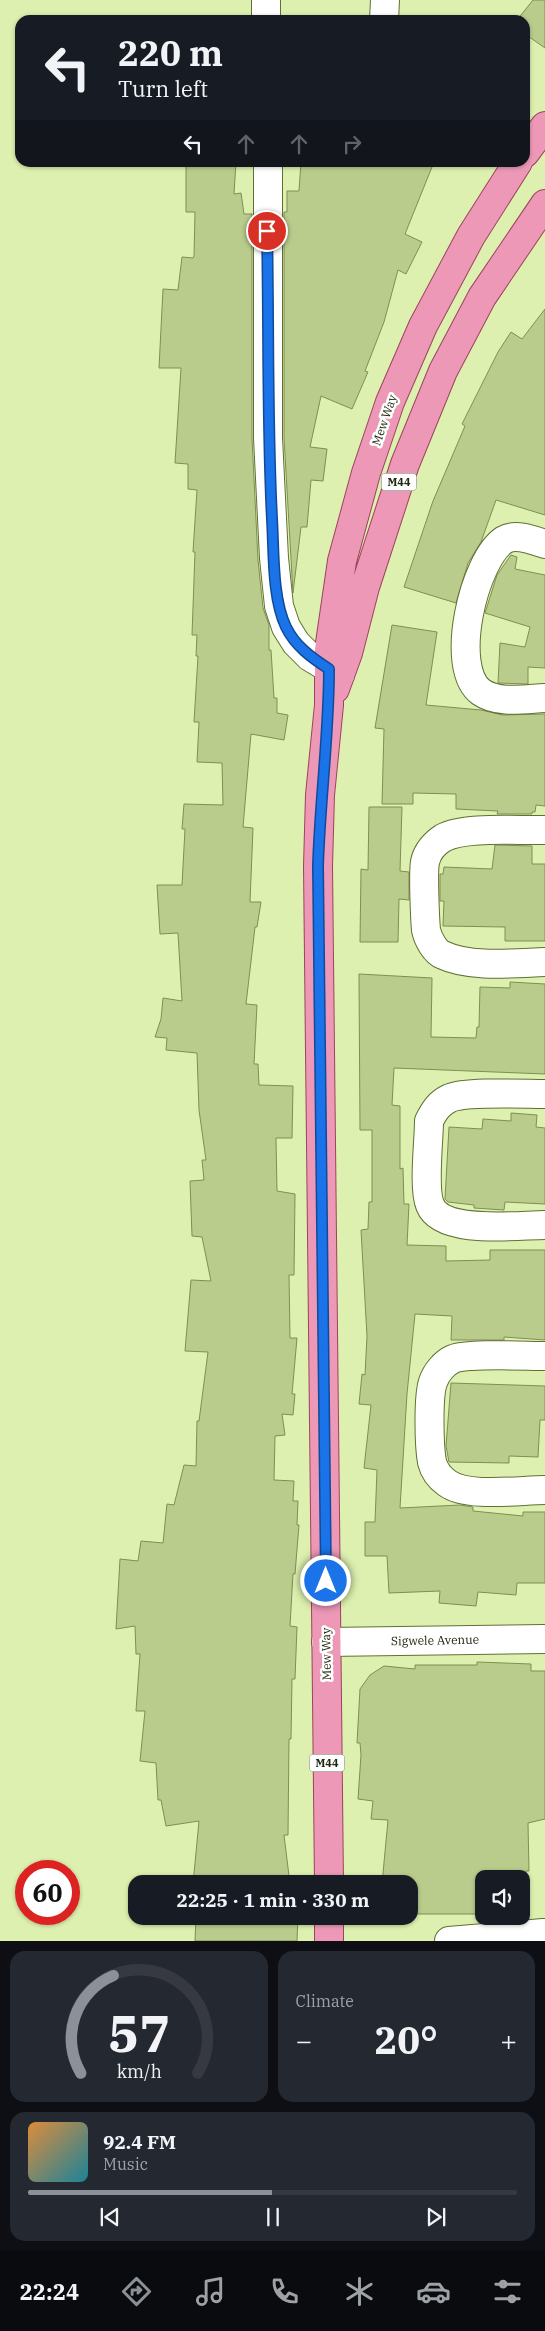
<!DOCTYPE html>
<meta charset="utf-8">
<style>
body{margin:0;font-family:"IBM Plex Serif",serif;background:#242831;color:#f1f3f6;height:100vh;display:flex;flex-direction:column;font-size:19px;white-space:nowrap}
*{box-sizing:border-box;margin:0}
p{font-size:16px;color:#9ea1a6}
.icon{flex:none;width:28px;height:28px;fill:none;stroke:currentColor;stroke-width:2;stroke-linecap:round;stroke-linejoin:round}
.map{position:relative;height:1941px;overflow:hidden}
.side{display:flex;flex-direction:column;gap:10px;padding:10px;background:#0d0f14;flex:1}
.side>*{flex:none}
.top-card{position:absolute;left:15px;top:15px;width:515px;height:152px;border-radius:15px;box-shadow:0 1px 4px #0004;background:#171b24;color:#f1f3f6;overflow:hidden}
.controls{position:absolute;left:475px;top:1870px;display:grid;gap:10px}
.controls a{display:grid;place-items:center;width:55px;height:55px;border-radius:10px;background:#171b24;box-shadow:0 1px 4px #0004;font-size:25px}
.speed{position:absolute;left:15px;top:1860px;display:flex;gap:10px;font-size:25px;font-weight:700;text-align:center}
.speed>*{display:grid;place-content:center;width:65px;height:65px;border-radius:50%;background:#171b24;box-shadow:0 1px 4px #0004;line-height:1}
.speed .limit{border:8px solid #d22;background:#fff;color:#111}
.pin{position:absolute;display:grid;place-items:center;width:42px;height:42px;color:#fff;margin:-21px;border:2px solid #fff;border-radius:50%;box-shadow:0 1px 5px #0007}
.me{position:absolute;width:55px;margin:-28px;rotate:0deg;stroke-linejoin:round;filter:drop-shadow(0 0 4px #0008)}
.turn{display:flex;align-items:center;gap:18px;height:105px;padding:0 20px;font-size:22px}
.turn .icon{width:65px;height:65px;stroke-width:2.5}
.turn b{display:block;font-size:35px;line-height:42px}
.lanes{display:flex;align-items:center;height:48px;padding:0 20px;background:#0003;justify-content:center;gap:25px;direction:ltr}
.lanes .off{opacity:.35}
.big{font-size:38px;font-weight:800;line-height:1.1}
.side .tile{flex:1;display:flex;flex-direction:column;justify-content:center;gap:8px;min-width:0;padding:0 18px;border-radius:15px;background:#242831}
.side .dial{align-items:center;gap:0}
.dial svg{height:130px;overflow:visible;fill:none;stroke:#363941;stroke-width:7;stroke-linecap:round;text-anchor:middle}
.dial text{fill:#f1f3f6;stroke:none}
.song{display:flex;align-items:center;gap:15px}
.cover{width:60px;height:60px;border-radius:8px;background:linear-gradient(135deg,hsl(30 70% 55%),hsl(190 70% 35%))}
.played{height:5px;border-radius:2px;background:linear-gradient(90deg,#8c9099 50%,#363941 50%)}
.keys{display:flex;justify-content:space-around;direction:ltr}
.heat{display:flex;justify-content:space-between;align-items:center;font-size:28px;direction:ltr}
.side .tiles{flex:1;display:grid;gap:10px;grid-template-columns:1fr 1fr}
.tile:last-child{grid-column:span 2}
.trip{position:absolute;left:128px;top:1875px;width:290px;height:50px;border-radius:15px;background:#171b24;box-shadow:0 1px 4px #0004;font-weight:800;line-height:50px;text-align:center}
.menu{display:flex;height:80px;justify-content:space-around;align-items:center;background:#090b0e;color:#9ea1a6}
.menu .icon{width:35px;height:35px}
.menu .selected{color:#8c9099}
.menu b{font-size:22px;color:#f1f3f6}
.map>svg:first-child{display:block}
.building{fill:#bacc8c;stroke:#7e8f52;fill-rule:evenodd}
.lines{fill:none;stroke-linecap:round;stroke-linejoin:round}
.minor-casing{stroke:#607033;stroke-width:30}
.primary-casing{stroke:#9c445c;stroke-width:30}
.minor{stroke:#fff;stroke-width:28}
.primary{stroke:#ec98b6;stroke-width:28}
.route-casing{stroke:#114b97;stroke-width:12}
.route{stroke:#1a73e8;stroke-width:9}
.labels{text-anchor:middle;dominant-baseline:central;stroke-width:5;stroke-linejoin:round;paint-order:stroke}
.shield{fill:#fff;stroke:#636856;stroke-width:1}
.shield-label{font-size:11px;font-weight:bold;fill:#20270d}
.street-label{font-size:12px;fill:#20270d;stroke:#fff}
</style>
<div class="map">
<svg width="545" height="1941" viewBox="0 0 545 1941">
<rect width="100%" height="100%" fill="#ddf0af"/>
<path class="building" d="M533 0H545V48L525 34V20H517Z
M186 162H236L234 194 241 193 244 214H252V438L258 560 263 608 269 625V650H271L274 698H277V713L288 715 284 740 251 734 243 827 253 828 250 902H261L257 927H255L246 1004 257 1005 254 1064H258L259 1085 293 1086 292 1138H276L277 1191 295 1194 294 1275H289L290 1338H297L292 1394H295L293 1415 282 1414 285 1435 275 1436 274 1480 294 1481 293 1501H298L297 1525H299L295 1574H293L290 1626 297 1627 295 1679H292L291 1739H289L288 1835H284L290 1884H193L199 1821 166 1826 161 1800H158L156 1763 140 1761 145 1711H136L140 1654H136L135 1626 116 1629 120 1559 138 1561 141 1541 163 1543 167 1504 174 1505 184 1465 196 1466 197 1421H199L208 1352 185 1351 191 1280 211 1281 202 1237 192 1236 190 1181 204 1180 202 1160H206L199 1110 197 1053 166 1050 167 1038 155 1037 161 1019 163 998 182 1001 178 933 160 934 157 885H182L185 829H182L184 804 223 805 222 763 197 762 199 722H194L198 656H196L197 635H192L195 552H193L197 490 188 489V464L175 463 181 368H159L163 289 178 290 182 257 193 258 194 256 195 212H186Z
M301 162 383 165 384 162H434L405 234 422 242 406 274 398 270 384 322 365 371 368 372 352 409 321 396 310 447 327 449 323 481 311 480 307 527H301L293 593 284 438V212H287V191H299Z
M545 309V515L496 500 481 542 468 563 456 603 404 587 433 501 465 426 462 424 498 352 511 332 522 339Z
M511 555 517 557 515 569 545 575V668L528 667V684L498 683 500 643 525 647 530 627 485 613 497 575Z
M392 625 437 632 426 705 481 710 503 715 545 714V806L536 805 535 812H532V814H497L498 811 456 809V794L413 793V804H382L384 729 375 728Z
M369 807H402L400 871 409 872V900L399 899 398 942H360L361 869 368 870Z
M495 845 532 846V864H545V941H505V927L443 926 444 901H440V874H443L444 867 492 869Z
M359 974 432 978 431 1037 476 1038 477 1027H479L480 987 510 988V982L545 984V1074L394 1068 392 1105 400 1106V1169L403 1168 404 1204H409L407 1245 446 1246V1261L490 1260V1250H545V1340L504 1337V1340H451L452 1316 415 1314 407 1394 400 1508 460 1505 473 1507V1511L523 1516V1512H545V1583H517L516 1595 478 1592 476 1606 439 1603 440 1591 389 1593 387 1556H365V1522H375L377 1470 364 1468 371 1405 359 1404 362 1374 365 1375 367 1336 361 1230 368 1229 369 1202H372V1130H360Z
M511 1113 537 1115 536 1127 545 1128V1204L505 1202 504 1210 474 1208V1205L448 1202 445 1199 449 1127 482 1129 483 1119 511 1121Z
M451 1383 545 1386V1420H540L538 1457 509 1456V1463L449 1462 446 1446Z
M477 1662 531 1664V1671H545V1819L528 1823 529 1871H526L527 1919 480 1923V1914H409V1884H382L388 1820 371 1819 373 1801 358 1799 361 1755 360 1743H357L360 1689 370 1675 384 1666 415 1669V1665H477ZM484 1879H521V1916H484Z
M196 1916H298L297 1941H195Z"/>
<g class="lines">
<g class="minor-casing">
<path id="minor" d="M266 0V20
M384 20 385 0
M268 162V438L274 558 279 606 286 627 296 643 310 657 340 675
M545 544C533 540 515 533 504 540 474 560 448 668 481 692 498 704 525 699 545 698
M545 830C520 831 464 826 443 838 435 843 427 852 425 862 423 872 425 919 426 930 428 939 435 952 443 955 470 968 515 963 545 962
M545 1094C524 1094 467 1091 450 1098 439 1103 434 1111 429 1121 429 1141 423 1188 430 1205 442 1235 518 1225 545 1225
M545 1356C525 1356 469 1353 453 1359 444 1363 436 1373 433 1382 428 1396 429 1446 432 1462 434 1470 440 1478 447 1483 467 1498 520 1490 545 1490
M326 1642 545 1639
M449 1941 543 1933"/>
</g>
<g class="primary-casing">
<path id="primary" d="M525 153 545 126
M335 689 348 653 365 587 405 464 443 371 482 297 545 204
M329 1884 318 866 320 795 329 705V650L342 561 366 473 390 402 423 326 471 236 518 162
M329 1916V1941"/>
</g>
<use href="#minor" class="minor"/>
<use href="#primary" class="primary"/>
</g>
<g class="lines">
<g class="route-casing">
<path id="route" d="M267 231C269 327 267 423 272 519 274 551 272 598 286 627 295 646 312 658 329 669 329 735 320 800 318 866L326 1581"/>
</g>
<use href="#route" class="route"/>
</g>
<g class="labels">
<g class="shield">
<rect x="381.5" y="473.5" width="35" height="17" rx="4"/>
<rect x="309.5" y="1754.5" width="35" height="17" rx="4"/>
</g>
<g class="shield-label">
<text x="399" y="482">M44</text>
<text x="327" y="1763">M44</text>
</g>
<g class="street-label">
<text transform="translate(384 420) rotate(-71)">Mew Way</text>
<text transform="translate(435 1640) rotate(-1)">Sigwele Avenue</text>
<text transform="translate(326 1654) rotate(-91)">Mew Way</text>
</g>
</g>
</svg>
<div class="controls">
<a><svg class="icon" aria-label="sound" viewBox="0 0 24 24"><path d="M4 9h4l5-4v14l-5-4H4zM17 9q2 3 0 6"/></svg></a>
</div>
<div class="speed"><div class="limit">60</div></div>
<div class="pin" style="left:267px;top:231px;background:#d93025"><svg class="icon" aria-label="arrive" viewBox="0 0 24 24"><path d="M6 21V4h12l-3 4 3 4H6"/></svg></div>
<svg class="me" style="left:326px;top:1581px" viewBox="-20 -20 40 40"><circle r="17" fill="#1a73e8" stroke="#fff" stroke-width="3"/><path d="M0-11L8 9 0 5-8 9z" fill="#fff"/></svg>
<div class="trip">22:25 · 1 min · 330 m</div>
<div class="top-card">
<div class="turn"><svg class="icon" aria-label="left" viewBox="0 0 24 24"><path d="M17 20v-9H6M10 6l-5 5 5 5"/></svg><div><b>220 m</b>Turn left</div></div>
<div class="lanes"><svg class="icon" aria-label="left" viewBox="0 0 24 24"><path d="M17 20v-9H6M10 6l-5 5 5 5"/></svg><svg class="icon off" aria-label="ahead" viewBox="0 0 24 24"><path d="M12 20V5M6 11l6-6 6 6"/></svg><svg class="icon off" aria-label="ahead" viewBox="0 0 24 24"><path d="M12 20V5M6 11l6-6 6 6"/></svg><svg class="icon off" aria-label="right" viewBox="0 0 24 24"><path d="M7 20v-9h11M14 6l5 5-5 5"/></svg></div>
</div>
</div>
<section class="side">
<div class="tiles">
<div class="tile dial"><svg viewBox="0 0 100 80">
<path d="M14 69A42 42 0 1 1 86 69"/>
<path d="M14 69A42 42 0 0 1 34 9" stroke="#8c9099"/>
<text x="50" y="56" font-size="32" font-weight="700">57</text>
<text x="50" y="72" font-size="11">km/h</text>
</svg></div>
<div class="tile"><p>Climate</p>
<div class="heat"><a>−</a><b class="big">20°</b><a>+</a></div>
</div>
<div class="tile">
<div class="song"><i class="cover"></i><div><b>92.4 FM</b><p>Music</p></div></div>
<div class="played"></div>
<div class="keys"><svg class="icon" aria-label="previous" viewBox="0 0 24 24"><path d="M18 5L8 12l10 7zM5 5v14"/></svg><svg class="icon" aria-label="pause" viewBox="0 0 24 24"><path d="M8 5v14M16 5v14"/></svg><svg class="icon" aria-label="next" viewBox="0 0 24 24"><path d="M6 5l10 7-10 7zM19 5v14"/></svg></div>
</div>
</div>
</section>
<nav class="menu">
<b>22:24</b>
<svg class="icon selected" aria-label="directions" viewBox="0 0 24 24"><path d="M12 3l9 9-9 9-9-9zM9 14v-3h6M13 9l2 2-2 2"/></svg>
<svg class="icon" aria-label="music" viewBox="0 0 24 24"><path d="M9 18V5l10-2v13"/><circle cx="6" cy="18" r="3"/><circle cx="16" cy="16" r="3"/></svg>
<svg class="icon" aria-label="phone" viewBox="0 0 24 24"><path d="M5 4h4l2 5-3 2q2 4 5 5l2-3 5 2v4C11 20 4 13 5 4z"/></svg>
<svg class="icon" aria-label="climate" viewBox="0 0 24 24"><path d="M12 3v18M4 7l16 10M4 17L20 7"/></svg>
<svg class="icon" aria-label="car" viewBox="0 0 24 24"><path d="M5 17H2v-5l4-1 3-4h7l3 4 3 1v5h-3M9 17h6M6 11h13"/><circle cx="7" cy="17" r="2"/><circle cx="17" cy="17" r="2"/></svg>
<svg class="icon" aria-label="filters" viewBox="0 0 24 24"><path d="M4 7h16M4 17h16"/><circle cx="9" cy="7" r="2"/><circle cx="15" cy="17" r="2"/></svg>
</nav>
